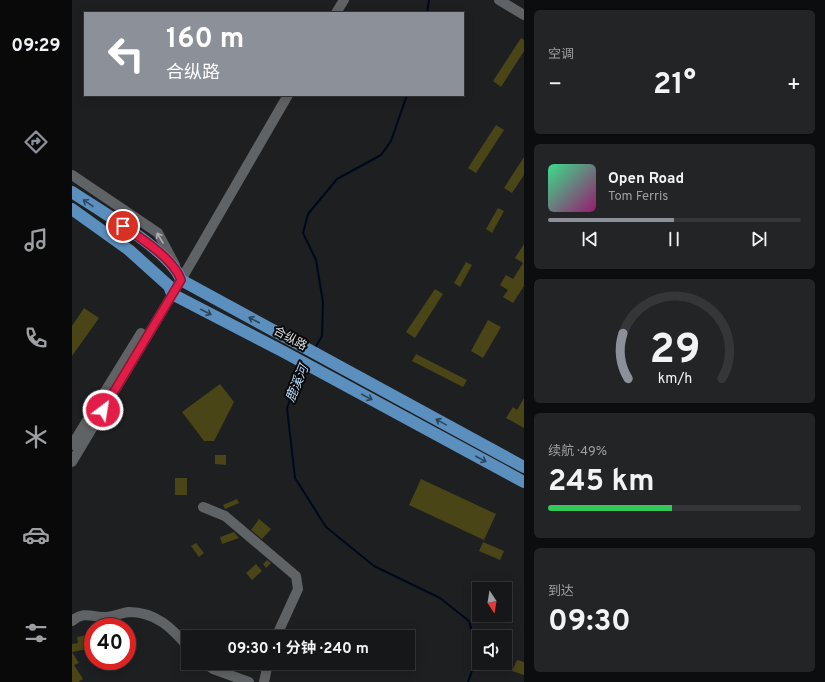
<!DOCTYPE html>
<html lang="zh">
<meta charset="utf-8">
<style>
body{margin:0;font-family:Overpass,"Noto Sans SC",sans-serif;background:#232426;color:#f1f3f6;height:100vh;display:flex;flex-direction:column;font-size:15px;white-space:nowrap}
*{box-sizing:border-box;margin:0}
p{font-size:13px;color:#9e9fa2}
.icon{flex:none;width:22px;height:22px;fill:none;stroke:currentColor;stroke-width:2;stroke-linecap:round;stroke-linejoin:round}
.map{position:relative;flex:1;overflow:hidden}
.sheet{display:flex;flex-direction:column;gap:10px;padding:10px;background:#0c0d0e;width:301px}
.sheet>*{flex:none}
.hud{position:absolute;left:12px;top:12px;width:380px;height:84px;border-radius:0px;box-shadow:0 2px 10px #0003,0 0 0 1px #353638;background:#8c9099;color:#fff;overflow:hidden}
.needle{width:26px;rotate:168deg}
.tools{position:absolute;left:400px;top:582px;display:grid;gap:8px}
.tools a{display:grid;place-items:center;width:40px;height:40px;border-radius:0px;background:#161719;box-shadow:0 2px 10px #0003,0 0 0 1px #353638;font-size:20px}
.speed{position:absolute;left:12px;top:618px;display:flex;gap:8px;font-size:20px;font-weight:700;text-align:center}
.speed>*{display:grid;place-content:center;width:52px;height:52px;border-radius:50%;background:#161719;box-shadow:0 2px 10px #0003,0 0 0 1px #353638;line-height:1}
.speed .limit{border:6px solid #d22;background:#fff;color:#111}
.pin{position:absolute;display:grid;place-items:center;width:34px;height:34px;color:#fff;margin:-17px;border:2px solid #fff;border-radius:50%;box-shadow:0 1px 4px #0007}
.me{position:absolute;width:44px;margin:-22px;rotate:31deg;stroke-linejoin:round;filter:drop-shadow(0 0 3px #0008)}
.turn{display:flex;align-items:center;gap:14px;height:84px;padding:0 16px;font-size:18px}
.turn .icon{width:52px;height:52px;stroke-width:2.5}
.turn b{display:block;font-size:28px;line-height:34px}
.big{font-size:30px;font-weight:700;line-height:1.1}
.sheet .widget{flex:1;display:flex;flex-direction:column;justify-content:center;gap:6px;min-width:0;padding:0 14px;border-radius:6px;background:#232426}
.sheet .dial{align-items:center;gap:0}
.dial svg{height:104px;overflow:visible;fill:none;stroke:#353638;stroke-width:7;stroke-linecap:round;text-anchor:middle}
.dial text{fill:#f1f3f6;stroke:none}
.song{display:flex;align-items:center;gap:12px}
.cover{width:48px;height:48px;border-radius:6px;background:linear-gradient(135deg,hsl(150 70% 55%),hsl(320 70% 35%))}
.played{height:4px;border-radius:2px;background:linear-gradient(90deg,#8c9099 50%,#353638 50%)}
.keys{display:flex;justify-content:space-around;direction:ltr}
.heat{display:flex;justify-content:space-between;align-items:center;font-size:22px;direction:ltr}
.charge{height:6px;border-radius:3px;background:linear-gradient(90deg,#34c759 49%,#353638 0)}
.trip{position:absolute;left:109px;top:630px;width:234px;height:40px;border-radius:0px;background:#161719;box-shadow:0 2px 10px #0003,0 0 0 1px #353638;font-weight:700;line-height:40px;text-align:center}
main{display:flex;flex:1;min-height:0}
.tabs{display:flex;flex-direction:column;width:72px;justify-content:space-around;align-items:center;background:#09090a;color:#9e9fa2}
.tabs .icon{width:28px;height:28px}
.tabs .current{color:#8c9099}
.tabs b{font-size:18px;color:#f1f3f6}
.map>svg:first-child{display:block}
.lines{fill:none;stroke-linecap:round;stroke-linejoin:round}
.stream{stroke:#00081c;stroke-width:2}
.building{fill:#4a4516}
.minor{stroke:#606365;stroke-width:10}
.major{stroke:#5b8fbe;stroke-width:12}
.oneway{stroke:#2d455a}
.oneway2{stroke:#acadaf}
.route-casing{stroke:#92132f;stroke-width:10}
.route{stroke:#e11d48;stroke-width:7}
.labels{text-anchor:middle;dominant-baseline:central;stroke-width:4;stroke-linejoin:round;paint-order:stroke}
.street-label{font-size:12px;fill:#dedfe1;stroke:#080809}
.water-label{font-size:13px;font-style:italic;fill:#badcfc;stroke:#080809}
</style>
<main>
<nav class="tabs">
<b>09:29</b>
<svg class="icon current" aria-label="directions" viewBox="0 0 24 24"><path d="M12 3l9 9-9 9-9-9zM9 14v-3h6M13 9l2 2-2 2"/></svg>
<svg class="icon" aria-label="music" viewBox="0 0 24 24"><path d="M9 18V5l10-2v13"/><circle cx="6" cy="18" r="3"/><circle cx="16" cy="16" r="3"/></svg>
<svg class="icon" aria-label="phone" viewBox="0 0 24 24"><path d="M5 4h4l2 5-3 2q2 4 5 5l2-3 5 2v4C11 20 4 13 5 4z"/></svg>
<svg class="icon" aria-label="climate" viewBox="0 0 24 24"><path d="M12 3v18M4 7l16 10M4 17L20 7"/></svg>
<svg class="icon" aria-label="car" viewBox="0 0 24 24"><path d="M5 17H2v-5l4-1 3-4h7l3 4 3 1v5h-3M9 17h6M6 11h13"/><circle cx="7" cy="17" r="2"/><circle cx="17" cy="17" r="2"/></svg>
<svg class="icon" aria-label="filters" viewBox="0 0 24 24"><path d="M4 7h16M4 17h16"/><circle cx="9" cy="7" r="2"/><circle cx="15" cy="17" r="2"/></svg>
</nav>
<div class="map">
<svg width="452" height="682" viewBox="0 0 452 682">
<rect width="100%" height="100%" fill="#1d1f21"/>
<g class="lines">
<path class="stream" d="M355 13 357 0
M243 348 250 336 251 302 244 260 231 233 236 214 265 179 309 155 319 141 335 95
M232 368 226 378 215 408 223 478 254 527 302 566 368 598 397 621 402 639 401 668 396 682"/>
</g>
<path class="building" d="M449 38 452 40V51L429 87 421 81Z
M424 125 432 130 404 173 396 168Z
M452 157V175L440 193 432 188Z
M426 208 432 211 420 233 414 229Z
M452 244V286L441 303 431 297 436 290 428 285 434 275 441 279 451 263 443 258Z
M394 262 400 265 388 287 382 283Z
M363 289 371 294 343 338 334 332Z
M12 308 27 318 0 356V326Z
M416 320 429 327 411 358 399 351Z
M344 354 395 380 391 387 340 361Z
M148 384 162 402 142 441H132L110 412Z
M452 398V428L434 418 441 407 445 410Z
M143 455H154V465L143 464Z
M103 478H115V495H103Z
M349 479 424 514 412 540 337 505Z
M165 499 167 503 153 509 151 505Z
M187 519 199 529 190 539 179 530Z
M162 532 167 538 150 544 148 537Z
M411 542 432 551 428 560 407 551Z
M124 543 132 553 127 557 119 546Z
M195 560 199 563 194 568 191 564Z
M184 564 190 571 180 580 174 573Z
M21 634V651L15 652V649L0 652 7 663 2 665 11 679 6 682H0V644L6 643 5 637Z
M445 660 452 662V675L440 671Z"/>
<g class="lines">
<path class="minor" d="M427 0 452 15
M264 13 272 0
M0 175 86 233 103 265
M0 445 69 333
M0 462 109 280 216 95
M131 507 153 516 224 576 226 589 204 637
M0 621C12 610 22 618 35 617 43 616 49 613 57 612 84 612 100 628 116 647
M133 663 141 669 177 682
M192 682 196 663"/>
<path class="major" d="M0 192C27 210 100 252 109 280L452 467
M0 209 57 250 97 286 100 294 210 351 452 482"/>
</g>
<defs><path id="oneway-shaft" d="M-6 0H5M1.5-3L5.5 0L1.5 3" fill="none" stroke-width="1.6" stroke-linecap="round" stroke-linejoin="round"/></defs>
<g class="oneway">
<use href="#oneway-shaft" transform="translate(16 203) rotate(-146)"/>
<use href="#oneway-shaft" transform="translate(134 312) rotate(27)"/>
<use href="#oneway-shaft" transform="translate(182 320) rotate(-152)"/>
<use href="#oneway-shaft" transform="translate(295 397) rotate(28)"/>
<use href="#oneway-shaft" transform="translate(369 422) rotate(-151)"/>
<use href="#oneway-shaft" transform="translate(409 459) rotate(28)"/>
</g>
<use class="oneway2" href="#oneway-shaft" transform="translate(88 238) rotate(-121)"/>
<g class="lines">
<g class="route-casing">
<path id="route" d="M31 410 109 280C102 259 69 238 51 226"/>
</g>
<use href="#route" class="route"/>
</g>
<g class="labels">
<g class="street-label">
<text transform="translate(218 339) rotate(29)">合纵路</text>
</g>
<g class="water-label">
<text transform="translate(226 384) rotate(-67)">鹿溪河</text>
</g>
</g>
</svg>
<div class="tools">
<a><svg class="needle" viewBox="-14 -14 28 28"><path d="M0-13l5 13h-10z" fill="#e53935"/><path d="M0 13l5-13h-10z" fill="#9e9fa2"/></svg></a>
<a><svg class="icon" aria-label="sound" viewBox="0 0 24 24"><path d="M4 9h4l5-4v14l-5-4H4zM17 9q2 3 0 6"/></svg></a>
</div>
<div class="speed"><div class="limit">40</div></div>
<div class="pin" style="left:51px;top:226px;background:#d93025"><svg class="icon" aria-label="arrive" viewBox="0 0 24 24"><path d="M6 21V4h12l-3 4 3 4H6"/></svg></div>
<svg class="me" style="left:31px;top:410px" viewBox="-20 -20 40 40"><circle r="17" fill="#e11d48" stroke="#fff" stroke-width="3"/><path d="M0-11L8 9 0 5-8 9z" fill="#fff"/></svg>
<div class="trip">09:30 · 1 分钟 · 240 m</div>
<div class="hud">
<div class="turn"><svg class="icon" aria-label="left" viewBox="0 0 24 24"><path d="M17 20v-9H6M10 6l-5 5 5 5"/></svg><div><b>160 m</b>合纵路</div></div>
</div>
</div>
<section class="sheet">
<div class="widget"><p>空调</p>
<div class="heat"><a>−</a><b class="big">21°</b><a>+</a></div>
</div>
<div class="widget">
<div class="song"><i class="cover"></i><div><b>Open Road</b><p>Tom Ferris</p></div></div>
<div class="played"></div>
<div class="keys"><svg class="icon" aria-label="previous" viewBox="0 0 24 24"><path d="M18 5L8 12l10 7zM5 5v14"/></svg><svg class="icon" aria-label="pause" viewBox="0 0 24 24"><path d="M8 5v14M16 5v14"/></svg><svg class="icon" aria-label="next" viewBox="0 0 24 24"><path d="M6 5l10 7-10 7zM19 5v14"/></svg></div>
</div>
<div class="widget dial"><svg viewBox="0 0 100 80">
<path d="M14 69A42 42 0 1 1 86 69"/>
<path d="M14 69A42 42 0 0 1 10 34" stroke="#8c9099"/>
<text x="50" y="56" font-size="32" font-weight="700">29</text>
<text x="50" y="72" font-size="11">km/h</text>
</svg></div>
<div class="widget"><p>续航 · 49%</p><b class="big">245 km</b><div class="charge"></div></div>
<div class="widget"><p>到达</p><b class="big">09:30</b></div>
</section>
</main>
